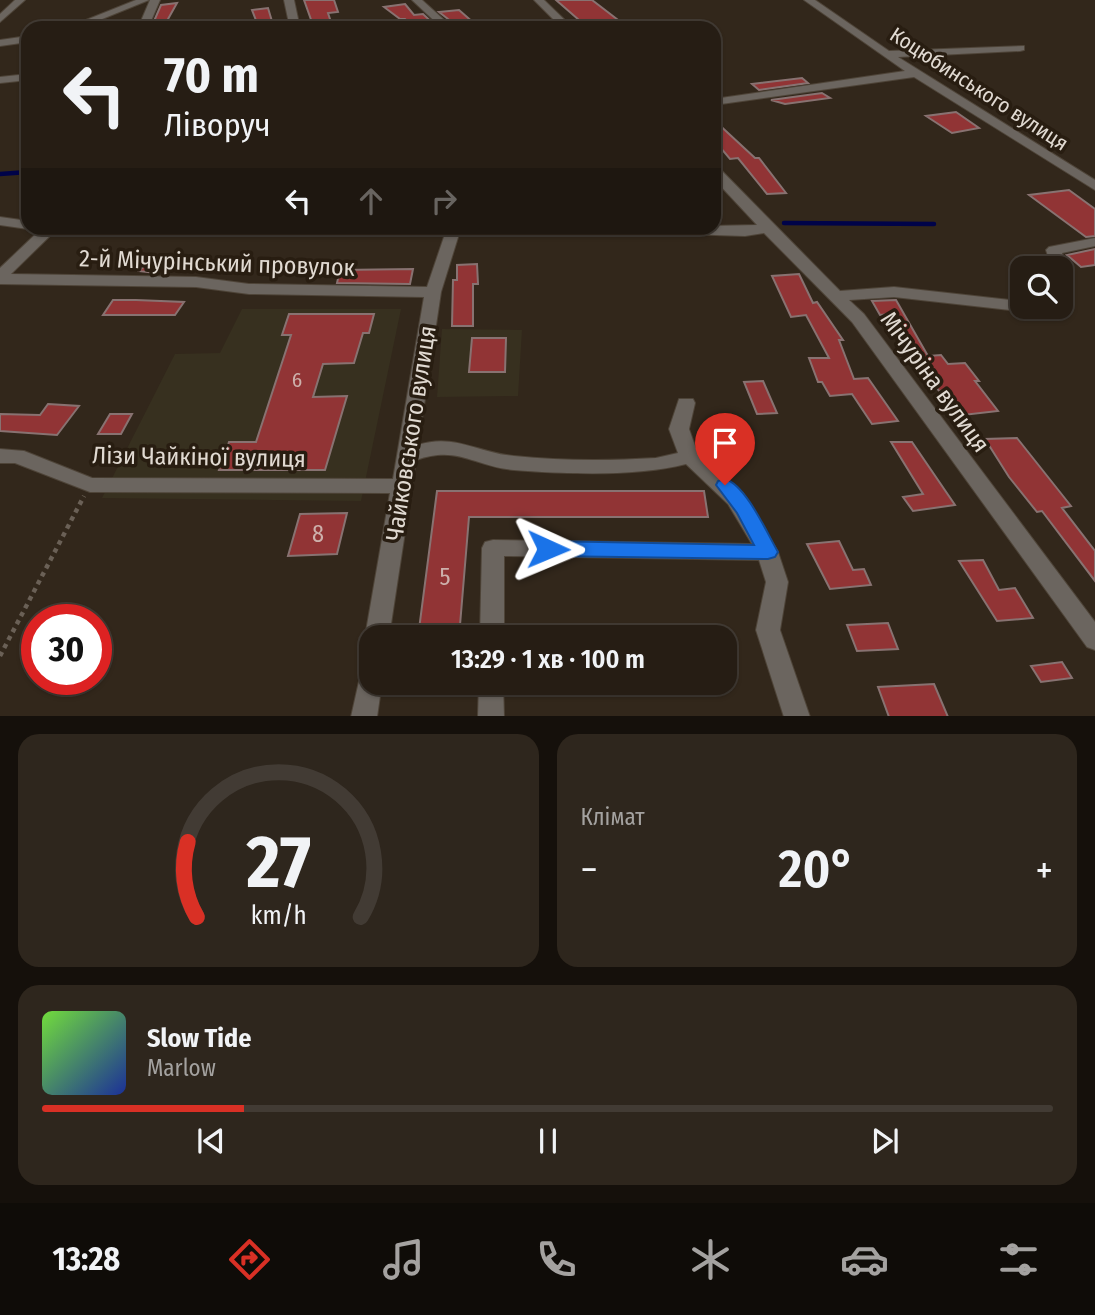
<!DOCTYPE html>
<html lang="uk">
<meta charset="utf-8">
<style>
body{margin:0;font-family:"Fira Sans Condensed",sans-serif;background:#2e261d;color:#f1f3f6;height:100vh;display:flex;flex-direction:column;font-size:26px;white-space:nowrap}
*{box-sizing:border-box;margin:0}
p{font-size:23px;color:#a4a2a0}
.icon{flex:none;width:38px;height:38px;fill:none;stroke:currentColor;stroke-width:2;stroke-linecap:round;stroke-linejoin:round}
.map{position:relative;height:716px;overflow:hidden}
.sheet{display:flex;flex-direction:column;gap:18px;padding:18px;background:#15100b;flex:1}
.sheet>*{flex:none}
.hud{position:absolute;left:21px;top:21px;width:700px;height:214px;border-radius:21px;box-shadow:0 2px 5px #0004,0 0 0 2px #423b34;background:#261d14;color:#f1f3f6;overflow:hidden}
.fabs{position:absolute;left:1010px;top:256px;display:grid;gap:14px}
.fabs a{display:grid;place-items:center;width:63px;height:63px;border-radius:14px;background:#261d14;box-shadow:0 2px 5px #0004,0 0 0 2px #423b34;font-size:35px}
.speed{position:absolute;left:21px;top:604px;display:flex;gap:14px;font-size:35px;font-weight:700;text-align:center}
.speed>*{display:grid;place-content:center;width:91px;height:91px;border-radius:50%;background:#261d14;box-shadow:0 2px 5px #0004,0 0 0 2px #423b34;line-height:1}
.speed .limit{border:10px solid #d22;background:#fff;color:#111}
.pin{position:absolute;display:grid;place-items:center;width:60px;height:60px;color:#fff;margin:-72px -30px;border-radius:50% 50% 50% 0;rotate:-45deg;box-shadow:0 0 7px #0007}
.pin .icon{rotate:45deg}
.me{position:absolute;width:77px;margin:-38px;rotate:91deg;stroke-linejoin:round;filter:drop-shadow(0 0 5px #0008)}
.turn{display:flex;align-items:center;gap:24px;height:147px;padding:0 28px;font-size:32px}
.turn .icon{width:91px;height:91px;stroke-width:2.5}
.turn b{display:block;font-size:49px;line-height:60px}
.lanes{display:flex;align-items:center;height:66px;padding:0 28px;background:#0003;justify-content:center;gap:35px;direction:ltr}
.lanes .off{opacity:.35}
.big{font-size:52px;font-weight:600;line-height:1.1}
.sheet .widget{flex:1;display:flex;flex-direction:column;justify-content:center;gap:10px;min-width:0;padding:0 24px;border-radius:21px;background:#2e261d}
.sheet .dial{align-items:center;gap:0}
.dial svg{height:182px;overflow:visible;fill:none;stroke:#423b34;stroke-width:7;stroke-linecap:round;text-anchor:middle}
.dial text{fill:#f1f3f6;stroke:none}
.song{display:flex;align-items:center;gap:21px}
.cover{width:84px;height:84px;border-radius:10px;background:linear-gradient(135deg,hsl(100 70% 55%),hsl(230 70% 35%))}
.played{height:7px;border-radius:4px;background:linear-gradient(90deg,#d93025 20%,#423b34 20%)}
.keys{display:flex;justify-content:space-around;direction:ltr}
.heat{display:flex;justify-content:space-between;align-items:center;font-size:38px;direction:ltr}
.sheet .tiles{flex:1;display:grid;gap:18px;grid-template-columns:1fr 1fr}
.widget:last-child{grid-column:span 2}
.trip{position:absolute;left:359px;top:625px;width:378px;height:70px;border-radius:21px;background:#261d14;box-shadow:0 2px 5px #0004,0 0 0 2px #423b34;font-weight:600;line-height:70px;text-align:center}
.tab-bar{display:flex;height:112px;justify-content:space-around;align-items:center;background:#0f0c08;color:#a4a2a0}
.tab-bar .icon{width:49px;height:49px}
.tab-bar .current{color:#d93025}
.tab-bar b{font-size:32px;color:#f1f3f6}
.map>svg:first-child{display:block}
.education{fill:#37301f}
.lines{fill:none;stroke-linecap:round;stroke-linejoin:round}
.stream{stroke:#000349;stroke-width:4.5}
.building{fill:#913435;stroke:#887271;stroke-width:2}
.minor-casing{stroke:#4e4438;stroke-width:2}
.path{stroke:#6a6056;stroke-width:4.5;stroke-dasharray:4.5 4.5;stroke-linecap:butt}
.minor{fill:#6b655f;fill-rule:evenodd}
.route{fill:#1a73e8;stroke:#114b97;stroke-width:2}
.labels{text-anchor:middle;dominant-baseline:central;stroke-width:7;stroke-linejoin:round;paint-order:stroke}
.far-street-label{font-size:21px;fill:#e1dad2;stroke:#281d11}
.number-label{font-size:21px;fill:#cdb0ab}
.street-label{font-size:24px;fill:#e1dad2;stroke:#281d11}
.near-number-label{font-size:24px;fill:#cdb0ab}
</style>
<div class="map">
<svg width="1095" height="717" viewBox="0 0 1095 717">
<rect width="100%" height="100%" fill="#32271b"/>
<path class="education" d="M242 309H401L361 501 102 498 175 354 220 353Z
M442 329 522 330 518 396 437 397Z"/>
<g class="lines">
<path class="stream" d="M0 174 28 172
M784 223 934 224"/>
</g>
<path class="building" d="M304 0H334L338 12 328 13 333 28H314Z
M556 0H592L622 23 587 27Z
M177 3 163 28H151L161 5Z
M405 4 414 15 423 14 437 27 414 28 405 19H400L384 7Z
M268 8 274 28H259L252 10Z
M459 10 475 24 457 26 439 12Z
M802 78 808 83 759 90 752 84Z
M822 93 830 98 785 104 771 100Z
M956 112 979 128 952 133 926 116Z
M714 120 755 158H759L786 193 767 194 738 158 730 159 714 140Z
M1069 190 1095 209V236L1086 237 1029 195Z
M1095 249V265L1081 267 1067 255Z
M153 258 170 260 156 273 139 271Z
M477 264 478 284H473V326H452L453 280H457V265Z
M413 269 410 284 337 283 340 270Z
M799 274 813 303 817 302 843 340H839L854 379 868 378 898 421 872 424 852 394 830 396 822 382H818L809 358H829L806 315 791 317 772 276Z
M113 300H136L184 302 175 315H103Z
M896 300 928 356 941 355 948 364 965 363 979 381H975L998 411 963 415 945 390 939 391 904 342 890 314 880 315 872 301Z
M289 314H374L369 333H363L354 363 323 364 313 397 347 396 325 470H219L229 442H256L291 335H282Z
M472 338H506L505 372H469Z
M763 381 777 413 757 414 744 382Z
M48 404 79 406 57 435 0 431V414L40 415Z
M110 414H132L121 434H98Z
M1017 438 1071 506 1062 508 1095 551V581L1042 511 1037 512 1009 477 985 439Z
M891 442H912L955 505 913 511 903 497 923 494Z
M437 491H704L708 517H469L459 637H418Z
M347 513 337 554 288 556 300 514Z
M839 541 853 570 864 569 871 585 830 589 807 544Z
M983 560 999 590 1015 588 1033 618 997 621 959 561Z
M888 623 898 649 857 651 847 625Z
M1062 662 1072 678 1041 682 1031 666Z
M934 684 948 717H889L878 687Z"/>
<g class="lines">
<g class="minor-casing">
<path id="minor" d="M15 0H25L0 22V14Z
M136 0H149L80 28H66Z
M150 0H160L148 28H138Z
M284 0H294L300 28H290Z
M412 0H422L453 28H442Z
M534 0H544L573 28H562Z
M804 0H815L889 51 1024 46V50L1020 51 898 57 1095 180V190L914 77 714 105V99L905 71Z
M28 36V42L0 46V40Z
M28 74V80L0 83V77Z
M714 167 719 168 840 291 894 287 1010 300 1022 298V306H1028L1010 310 894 297 849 300 864 314 1095 622V650L1087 647 852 322 764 233 745 236 621 232 614 228 757 225 714 179Z
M0 217 28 221V228H33L28 229 0 225Z
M39 228H58L11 274 196 277 249 284 427 287 446 231 449 228H467L459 234 441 292 418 445C454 433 478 453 514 456 560 461 610 461 656 458L678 453 669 429 679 399H693L695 403 689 429 698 454 743 493 778 552 788 582 780 630 810 717H784L756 630 766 582 759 560 504 556V637H480L482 548 485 542 493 540 752 544 728 504 686 464C636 477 566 474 514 470 473 466 458 445 416 460L389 637H371V645L365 637 390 493 90 492 15 463H0V449L24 451 92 478 393 479 424 297 249 294 196 287 0 284V268L40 230Z
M1095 238V246L1062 253 1068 268 1065 271 1060 273V268H1052L1046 250 1049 247Z
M371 665V682H382L377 717H351L362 668Z
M479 682H503L504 717H478Z"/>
</g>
<path class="path" d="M0 656 84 496"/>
<use href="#minor" class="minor"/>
</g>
<path class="route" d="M725 479C746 485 767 533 778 552L775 557 768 559 548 556 541 554 538 549 541 544 548 541 754 545 737 513 716 485 718 481Z"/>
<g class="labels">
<g class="far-street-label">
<text transform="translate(979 89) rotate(33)">Коцюбинського вулиця</text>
</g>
<g class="number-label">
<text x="297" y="380">6</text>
</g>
<g class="street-label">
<text transform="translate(217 263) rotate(2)">2-й Мічурінський провулок</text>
<text transform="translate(935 382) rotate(54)">Мічуріна вулиця</text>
<text transform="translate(411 433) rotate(-81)">Чайковського вулиця</text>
<text transform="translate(199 457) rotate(1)">Лізи Чайкіної вулиця</text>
</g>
<g class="near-number-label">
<text x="318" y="534">8</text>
<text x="445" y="577">5</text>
</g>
</g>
</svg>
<div class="fabs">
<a><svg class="icon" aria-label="search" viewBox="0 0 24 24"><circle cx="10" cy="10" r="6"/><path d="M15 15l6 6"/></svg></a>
</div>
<div class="speed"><div class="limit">30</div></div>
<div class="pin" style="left:725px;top:485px;background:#d93025"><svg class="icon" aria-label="arrive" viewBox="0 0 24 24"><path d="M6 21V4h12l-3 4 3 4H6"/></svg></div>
<svg class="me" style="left:548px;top:549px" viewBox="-20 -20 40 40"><path d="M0-17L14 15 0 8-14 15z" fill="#1a73e8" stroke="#fff" stroke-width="4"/></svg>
<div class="trip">13:29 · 1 хв · 100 m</div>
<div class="hud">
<div class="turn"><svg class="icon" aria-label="left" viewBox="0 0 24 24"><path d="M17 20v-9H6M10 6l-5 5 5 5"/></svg><div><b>70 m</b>Ліворуч</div></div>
<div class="lanes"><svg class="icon" aria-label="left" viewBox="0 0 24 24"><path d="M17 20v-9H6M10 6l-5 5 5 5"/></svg><svg class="icon off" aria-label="ahead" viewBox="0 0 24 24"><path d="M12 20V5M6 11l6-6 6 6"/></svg><svg class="icon off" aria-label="right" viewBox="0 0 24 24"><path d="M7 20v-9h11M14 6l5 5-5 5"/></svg></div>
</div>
</div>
<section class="sheet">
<div class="tiles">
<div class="widget dial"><svg viewBox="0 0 100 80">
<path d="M14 69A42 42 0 1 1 86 69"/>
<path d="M14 69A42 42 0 0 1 10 36" stroke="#d93025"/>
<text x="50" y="56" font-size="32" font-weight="700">27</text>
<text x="50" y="72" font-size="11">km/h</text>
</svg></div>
<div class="widget"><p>Клімат</p>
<div class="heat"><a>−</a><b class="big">20°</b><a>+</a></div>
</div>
<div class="widget">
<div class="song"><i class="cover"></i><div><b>Slow Tide</b><p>Marlow</p></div></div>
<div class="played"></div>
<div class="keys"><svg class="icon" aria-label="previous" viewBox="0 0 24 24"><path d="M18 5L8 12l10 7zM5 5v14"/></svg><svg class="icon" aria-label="pause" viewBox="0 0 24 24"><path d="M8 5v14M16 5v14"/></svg><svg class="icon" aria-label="next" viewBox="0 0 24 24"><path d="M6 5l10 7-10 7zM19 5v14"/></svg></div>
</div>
</div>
</section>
<nav class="tab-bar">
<b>13:28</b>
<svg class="icon current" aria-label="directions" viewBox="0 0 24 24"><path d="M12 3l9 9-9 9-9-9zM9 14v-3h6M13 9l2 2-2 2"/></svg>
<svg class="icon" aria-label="music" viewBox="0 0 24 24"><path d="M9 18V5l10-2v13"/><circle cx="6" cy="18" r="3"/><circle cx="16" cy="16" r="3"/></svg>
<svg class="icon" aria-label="phone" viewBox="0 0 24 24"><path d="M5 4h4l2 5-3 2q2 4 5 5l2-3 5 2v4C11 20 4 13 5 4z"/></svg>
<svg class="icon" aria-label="climate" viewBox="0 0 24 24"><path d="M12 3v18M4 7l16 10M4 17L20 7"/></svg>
<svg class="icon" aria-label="car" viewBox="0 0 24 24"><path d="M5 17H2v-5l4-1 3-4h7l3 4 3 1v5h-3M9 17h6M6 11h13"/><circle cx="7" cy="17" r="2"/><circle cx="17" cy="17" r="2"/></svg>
<svg class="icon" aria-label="filters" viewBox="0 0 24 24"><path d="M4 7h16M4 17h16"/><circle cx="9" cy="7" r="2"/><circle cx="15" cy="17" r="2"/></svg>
</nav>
